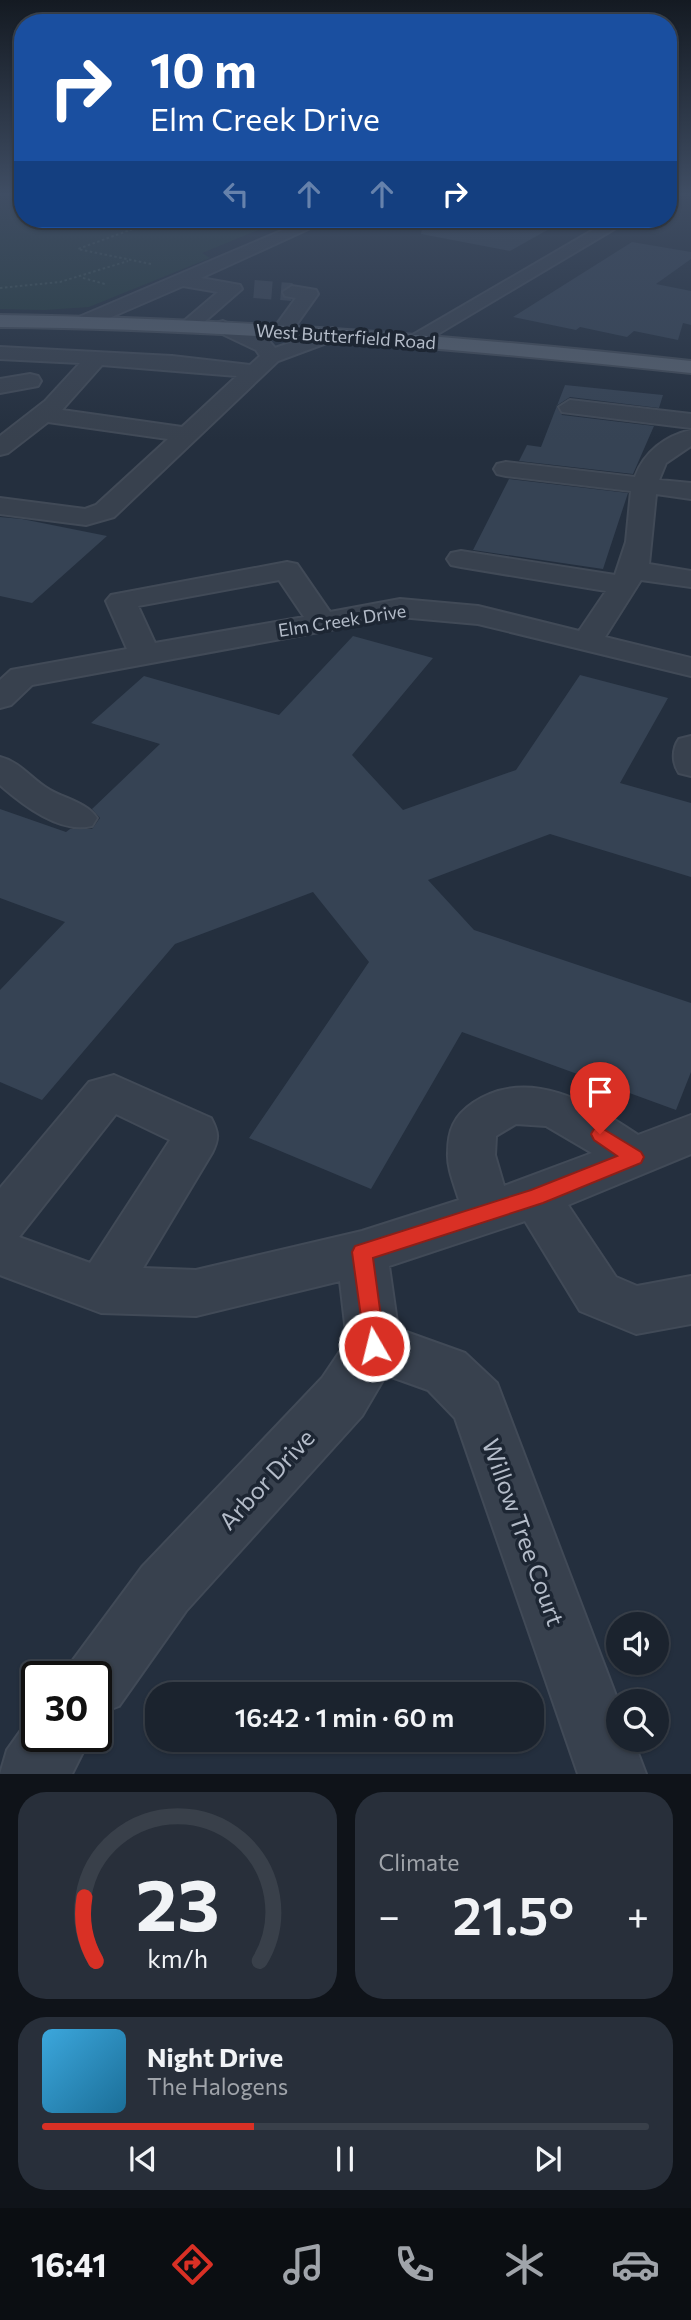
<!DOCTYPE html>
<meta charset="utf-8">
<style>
body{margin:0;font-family:Commissioner,sans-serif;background:#282f3a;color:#f1f3f6;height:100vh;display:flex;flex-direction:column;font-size:26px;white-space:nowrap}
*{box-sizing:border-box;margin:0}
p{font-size:23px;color:#a0a4aa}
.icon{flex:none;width:38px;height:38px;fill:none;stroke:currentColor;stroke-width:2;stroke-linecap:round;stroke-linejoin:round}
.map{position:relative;height:1774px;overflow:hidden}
.details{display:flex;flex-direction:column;gap:18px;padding:18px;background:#0f1319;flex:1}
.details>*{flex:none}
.hud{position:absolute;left:14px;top:14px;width:663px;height:214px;border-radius:28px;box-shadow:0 2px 5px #0004,0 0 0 2px #39404a;background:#1a4fa0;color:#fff;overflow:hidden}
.buttons{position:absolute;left:606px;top:1612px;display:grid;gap:14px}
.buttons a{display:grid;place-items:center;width:63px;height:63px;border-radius:50%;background:#1b232e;box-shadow:0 2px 5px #0004,0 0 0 2px #39404a;font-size:35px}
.speed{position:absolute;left:21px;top:1661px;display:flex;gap:14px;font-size:35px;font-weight:700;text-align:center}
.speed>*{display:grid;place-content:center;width:91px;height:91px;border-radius:50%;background:#1b232e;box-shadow:0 2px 5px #0004,0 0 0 2px #39404a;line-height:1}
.speed .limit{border:4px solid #111;border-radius:10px;background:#fff;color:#111}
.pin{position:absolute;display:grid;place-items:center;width:60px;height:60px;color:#fff;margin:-72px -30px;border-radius:50% 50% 50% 0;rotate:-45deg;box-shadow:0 0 7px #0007}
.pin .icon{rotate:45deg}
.me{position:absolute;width:77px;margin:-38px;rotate:352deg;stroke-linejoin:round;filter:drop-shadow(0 0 5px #0008)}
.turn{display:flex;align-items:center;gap:24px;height:147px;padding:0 21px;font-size:32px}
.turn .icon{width:91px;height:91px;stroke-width:2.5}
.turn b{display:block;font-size:49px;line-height:60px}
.lanes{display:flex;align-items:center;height:66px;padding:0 21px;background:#0003;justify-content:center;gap:35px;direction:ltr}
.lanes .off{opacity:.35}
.big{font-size:52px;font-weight:600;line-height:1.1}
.details .card{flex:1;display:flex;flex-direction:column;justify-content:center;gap:10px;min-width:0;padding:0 24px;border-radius:28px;background:#282f3a}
.details .dial{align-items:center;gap:0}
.dial svg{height:182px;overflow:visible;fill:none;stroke:#39404a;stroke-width:7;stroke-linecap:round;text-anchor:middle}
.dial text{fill:#f1f3f6;stroke:none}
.song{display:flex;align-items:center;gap:21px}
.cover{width:84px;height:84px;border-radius:10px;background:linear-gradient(135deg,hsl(200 70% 55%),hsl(200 70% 35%))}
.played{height:7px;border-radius:4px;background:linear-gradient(90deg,#d93025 35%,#39404a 35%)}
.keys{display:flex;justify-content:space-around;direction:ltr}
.heat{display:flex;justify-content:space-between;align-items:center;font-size:38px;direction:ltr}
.details .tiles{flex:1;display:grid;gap:18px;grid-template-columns:1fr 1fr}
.card:last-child{grid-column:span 2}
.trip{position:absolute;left:145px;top:1682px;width:399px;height:70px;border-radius:28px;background:#1b232e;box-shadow:0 2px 5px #0004,0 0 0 2px #39404a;font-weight:600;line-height:70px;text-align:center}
.tab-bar{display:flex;height:112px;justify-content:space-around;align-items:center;background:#0b0e12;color:#a0a4aa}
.tab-bar .icon{width:49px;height:49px}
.tab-bar .on{color:#d93025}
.tab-bar b{font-size:32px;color:#f1f3f6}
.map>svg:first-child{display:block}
.green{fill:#263c3f}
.building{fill:#364354}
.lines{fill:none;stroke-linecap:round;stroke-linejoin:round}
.minor-tunnel{stroke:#3a4453;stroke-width:18;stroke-dasharray:18 9;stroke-linecap:butt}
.minor-casing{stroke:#414a57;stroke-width:4}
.major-casing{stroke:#414a57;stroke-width:4}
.path{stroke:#3f5557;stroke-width:2;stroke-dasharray:2.5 2.5;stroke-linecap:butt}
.minor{fill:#38414e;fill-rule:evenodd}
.major{fill:#56606e;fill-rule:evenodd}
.route{fill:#d93025;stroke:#8d1f18;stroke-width:2}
.labels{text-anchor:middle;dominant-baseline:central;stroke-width:7;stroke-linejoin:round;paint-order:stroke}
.far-street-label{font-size:18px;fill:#b4bcc9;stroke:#1d2633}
.near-street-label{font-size:24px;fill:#b4bcc9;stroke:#1d2633}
</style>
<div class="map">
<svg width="691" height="1774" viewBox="0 0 691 1774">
<rect width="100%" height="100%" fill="#242f3e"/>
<path class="green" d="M0 192H23V219H285L202 253 210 258 89 307 44 310 0 309Z"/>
<path class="building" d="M423 219H567L510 251 421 234Z
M632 242 691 252V259L656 284 691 291V325L683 323 678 340 634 331 627 337 580 327 576 330 513 317Z
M565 385 663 395 659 408 570 397 556 406 562 415 654 426 633 474 519 461 527 445 541 447Z
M509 479 628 493 603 569 473 550Z
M0 517 22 519 107 536 32 603 0 596Z
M353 636 433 658 352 755 403 810 516 770 580 675 668 698 620 783 691 803V877L550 834 428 880 474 930 691 1003V1072L676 1110 462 1032 371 1189 249 1138 369 962 313 892 175 944 42 1100 0 1082V990L65 922 0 898V809L66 832 70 829H92L100 818 92 809 160 744 91 723 144 676 279 715Z"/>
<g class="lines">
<path class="minor-tunnel" d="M254 289 292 292"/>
<g class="minor-casing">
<path id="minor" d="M668 192H678L668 198Z
M309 219H330L201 278 240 285 242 289 195 330 188 332 178 326 218 292 183 286 93 325 86 327 76 321 79 317Z
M612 219H631L421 344 414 346 404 340Z
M292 286 316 290 318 294 289 335H275L272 331 296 298 285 296 283 292Z
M223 321 270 342 275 348 333 328 343 334 340 338 278 361 114 517 86 525 0 514V498L85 509 96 505 168 439 48 422 8 453 0 455V436L45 401 80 363 0 359V347L172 356 250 365 260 356 256 350 216 331 213 327 216 323ZM102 365 237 376 182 427 62 410Z
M30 374 38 376 41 381 38 386 0 393V379Z
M570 400 691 414V428L562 412 559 407Z
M691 430V446L666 463 659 480 691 483V499L656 494 649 564 691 571V587L641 580 605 637 691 658V676L478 624 400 617 32 685 11 705 0 708V680L11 670 127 649 106 601 111 595 287 562 297 564 330 612 400 599 478 606 579 631 606 591 461 567 451 565 447 559 451 553 461 551 615 575 626 542 631 491 506 476 497 474 494 469 497 464 506 462 635 477C644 452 665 436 691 430ZM279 580 304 617 155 643 138 606Z
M691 736V776L679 773C672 763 672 749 679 739Z
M0 757C21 762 32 780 50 790 66 799 87 803 97 818L92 826C60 834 23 805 0 785Z
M114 1075 211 1118C219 1133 219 1139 212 1153L143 1268 196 1270 362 1231 459 1200C455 1186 447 1168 448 1153 448 1130 454 1116 473 1103 528 1066 591 1103 638 1135L691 1115V1154L568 1205 616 1277 637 1286 691 1276V1324L636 1334 580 1311 525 1221 389 1266 398 1329 465 1353 497 1383 618 1701V1740H633L646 1774H578L455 1418 428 1390 386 1375 362 1416 186 1611 119 1706 96 1715V1676H66L73 1660 142 1567 322 1378 347 1341 340 1281 196 1316 101 1313 0 1275V1188L89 1082ZM116 1114 170 1140 90 1263 19 1237ZM516 1124 546 1126 592 1153 504 1186 495 1155 496 1136Z
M34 1712H37V1736H91L72 1774H0L7 1750Z"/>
</g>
<g class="major-casing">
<path id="major" d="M0 315C231 318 461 336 691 361V373C461 349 231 329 0 327Z"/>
</g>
<path class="path" d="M205 219 245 224
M151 264 78 249 160 219
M83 278 105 284
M0 288 60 282 128 261"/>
<use href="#minor" class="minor"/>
<use href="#major" class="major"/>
</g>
<linearGradient id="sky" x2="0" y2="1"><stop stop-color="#141a22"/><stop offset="0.44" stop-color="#3f4d63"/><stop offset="1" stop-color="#3f4d63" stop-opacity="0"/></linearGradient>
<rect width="691" height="440" fill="url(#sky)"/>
<path class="route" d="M600 1127 641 1152 644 1157 641 1163 543 1203 373 1258 385 1346 382 1353 374 1356 366 1353 352 1252 355 1246 531 1190 617 1156 594 1140 591 1134 594 1129Z"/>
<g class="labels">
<g class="far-street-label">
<text transform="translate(346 336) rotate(4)">West Butterfield Road</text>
<text transform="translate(342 620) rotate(-9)">Elm Creek Drive</text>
</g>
<g class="near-street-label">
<text transform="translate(266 1479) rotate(-47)">Arbor Drive</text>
<text transform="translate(524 1532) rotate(70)">Willow Tree Court</text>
</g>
</g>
</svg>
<div class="buttons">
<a><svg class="icon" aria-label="sound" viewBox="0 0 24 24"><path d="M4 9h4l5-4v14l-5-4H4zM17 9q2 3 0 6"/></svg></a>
<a><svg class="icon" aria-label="search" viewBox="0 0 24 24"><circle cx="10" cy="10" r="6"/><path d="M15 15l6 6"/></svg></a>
</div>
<div class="speed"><div class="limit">30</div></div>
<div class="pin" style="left:600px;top:1134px;background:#d93025"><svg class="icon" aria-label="arrive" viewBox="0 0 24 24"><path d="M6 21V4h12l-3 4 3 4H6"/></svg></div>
<svg class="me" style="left:374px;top:1346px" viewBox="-20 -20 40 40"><circle r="17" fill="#d93025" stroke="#fff" stroke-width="3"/><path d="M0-11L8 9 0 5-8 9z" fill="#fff"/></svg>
<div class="trip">16:42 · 1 min · 60 m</div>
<div class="hud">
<div class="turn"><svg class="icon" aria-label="right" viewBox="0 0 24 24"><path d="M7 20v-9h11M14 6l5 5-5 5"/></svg><div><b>10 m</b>Elm Creek Drive</div></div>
<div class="lanes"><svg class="icon off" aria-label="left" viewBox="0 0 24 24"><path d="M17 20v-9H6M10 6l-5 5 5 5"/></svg><svg class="icon off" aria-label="ahead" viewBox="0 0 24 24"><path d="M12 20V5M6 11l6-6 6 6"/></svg><svg class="icon off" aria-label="ahead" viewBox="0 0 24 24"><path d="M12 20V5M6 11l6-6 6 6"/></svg><svg class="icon" aria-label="right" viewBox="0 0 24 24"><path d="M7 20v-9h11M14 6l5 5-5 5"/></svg></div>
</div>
</div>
<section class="details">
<div class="tiles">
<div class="card dial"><svg viewBox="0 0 100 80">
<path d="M14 69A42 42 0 1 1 86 69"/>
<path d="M14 69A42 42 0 0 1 9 41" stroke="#d93025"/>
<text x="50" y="56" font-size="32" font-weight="700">23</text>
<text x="50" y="72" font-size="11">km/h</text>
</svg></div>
<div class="card"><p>Climate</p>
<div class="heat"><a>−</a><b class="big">21.5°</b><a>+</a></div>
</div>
<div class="card">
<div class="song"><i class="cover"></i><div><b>Night Drive</b><p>The Halogens</p></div></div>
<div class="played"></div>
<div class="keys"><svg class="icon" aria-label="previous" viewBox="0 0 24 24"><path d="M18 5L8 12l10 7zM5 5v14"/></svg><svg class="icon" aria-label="pause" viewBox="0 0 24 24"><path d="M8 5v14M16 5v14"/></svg><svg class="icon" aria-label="next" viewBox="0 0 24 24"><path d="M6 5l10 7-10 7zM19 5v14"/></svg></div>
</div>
</div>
</section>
<nav class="tab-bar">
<b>16:41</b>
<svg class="icon on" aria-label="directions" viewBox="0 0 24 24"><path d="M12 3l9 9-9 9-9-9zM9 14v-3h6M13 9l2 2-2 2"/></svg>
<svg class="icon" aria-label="music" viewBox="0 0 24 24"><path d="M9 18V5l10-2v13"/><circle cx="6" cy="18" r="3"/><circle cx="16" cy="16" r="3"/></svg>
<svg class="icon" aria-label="phone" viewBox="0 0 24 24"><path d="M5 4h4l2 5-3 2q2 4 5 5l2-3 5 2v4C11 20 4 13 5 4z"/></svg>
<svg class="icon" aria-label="climate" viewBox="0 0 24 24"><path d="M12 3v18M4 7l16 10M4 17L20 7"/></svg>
<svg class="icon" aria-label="car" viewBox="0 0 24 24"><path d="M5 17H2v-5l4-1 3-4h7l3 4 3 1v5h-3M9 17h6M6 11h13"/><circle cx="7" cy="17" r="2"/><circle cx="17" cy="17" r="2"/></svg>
</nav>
